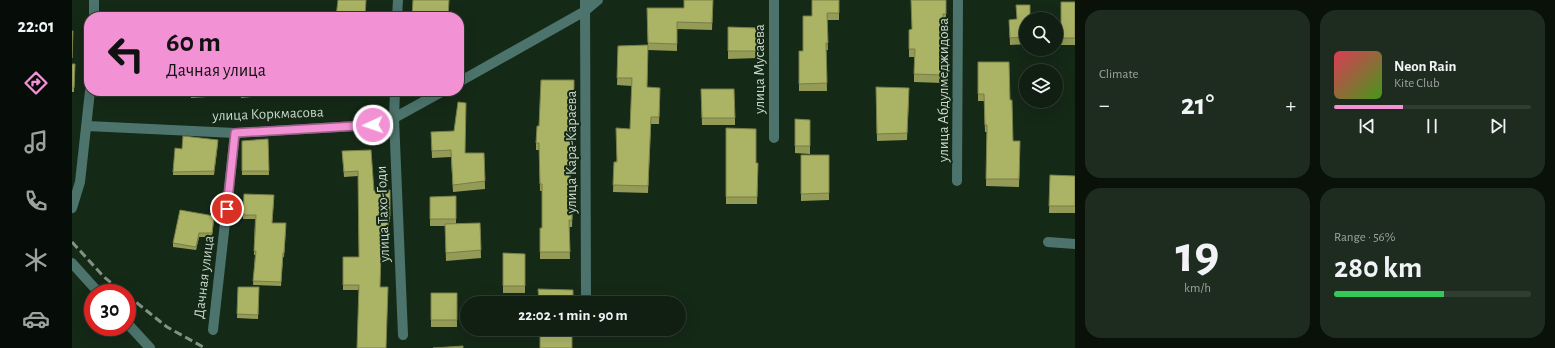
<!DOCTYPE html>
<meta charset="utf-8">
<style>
body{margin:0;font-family:"Alegreya Sans",sans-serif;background:#1e2c1f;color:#f1f3f6;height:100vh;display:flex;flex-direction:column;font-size:15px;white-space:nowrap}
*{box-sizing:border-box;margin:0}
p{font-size:13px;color:#9ca29f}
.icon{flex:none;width:22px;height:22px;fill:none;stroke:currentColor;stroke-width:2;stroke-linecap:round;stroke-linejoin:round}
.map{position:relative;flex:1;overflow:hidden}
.sheet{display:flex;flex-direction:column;gap:10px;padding:10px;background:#091109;width:480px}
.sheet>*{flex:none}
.banner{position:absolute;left:12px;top:12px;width:380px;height:84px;border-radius:16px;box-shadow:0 4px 16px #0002,0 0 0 1px #303d31;background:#f391d5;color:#111;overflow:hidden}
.tools{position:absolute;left:947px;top:12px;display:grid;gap:8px}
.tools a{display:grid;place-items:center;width:44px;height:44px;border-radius:50%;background:#101f11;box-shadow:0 4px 16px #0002,0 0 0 1px #303d31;font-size:20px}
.speed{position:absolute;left:12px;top:284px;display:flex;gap:8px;font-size:20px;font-weight:700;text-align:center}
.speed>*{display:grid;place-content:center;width:52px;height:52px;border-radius:50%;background:#101f11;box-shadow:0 4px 16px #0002,0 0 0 1px #303d31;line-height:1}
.speed .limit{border:6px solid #d22;background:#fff;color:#111}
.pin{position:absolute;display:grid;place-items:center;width:34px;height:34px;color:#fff;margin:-17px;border:2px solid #fff;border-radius:50%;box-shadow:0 1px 4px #0007}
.me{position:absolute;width:44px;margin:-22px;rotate:267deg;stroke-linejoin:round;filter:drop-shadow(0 0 3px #0008)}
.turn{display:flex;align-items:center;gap:14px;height:84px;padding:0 16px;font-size:18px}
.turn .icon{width:52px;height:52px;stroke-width:2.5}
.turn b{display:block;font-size:28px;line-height:34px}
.big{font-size:30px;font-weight:700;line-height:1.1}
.sheet .widget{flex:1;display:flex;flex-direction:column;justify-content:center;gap:6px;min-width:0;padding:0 14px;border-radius:16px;background:#1e2c1f}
.sheet .dial{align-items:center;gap:0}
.dial b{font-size:52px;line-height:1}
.song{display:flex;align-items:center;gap:12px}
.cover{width:48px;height:48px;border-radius:6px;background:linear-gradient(135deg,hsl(350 70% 55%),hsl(100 70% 35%))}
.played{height:4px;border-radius:2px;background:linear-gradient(90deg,#f391d5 35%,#303d31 35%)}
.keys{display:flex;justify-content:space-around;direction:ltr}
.heat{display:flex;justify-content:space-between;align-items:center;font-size:22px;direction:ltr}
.charge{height:6px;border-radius:3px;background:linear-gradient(90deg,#34c759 56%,#303d31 0)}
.sheet .tiles{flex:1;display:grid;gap:10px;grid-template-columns:repeat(2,1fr)}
.trip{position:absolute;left:388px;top:296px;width:226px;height:40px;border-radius:20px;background:#101f11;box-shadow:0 4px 16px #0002,0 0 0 1px #303d31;font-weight:700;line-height:40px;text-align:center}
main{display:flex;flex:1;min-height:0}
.tab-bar{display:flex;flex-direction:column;width:72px;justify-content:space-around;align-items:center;background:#060c07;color:#9ca29f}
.tab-bar .icon{width:28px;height:28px}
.tab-bar .current{color:#f391d5}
.tab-bar b{font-size:18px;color:#f1f3f6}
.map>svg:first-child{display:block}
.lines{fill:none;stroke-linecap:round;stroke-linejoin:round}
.minor{stroke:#4c746c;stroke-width:10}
.rail{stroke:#839284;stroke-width:3;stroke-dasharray:8 4;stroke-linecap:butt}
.wall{fill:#939b57}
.shaded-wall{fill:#787e47}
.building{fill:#abb465;stroke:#787e47}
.route-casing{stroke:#9e5e8a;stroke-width:10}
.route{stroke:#f391d5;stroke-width:7}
.labels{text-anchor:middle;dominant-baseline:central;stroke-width:4;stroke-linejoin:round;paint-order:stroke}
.street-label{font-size:15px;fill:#cbd7cc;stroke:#152917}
</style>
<main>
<nav class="tab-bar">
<b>22:01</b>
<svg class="icon current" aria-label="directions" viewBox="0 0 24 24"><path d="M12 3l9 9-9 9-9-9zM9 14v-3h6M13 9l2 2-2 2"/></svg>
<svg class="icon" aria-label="music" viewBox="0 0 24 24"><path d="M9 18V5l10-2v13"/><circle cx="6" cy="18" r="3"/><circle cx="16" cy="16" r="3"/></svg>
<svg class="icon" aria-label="phone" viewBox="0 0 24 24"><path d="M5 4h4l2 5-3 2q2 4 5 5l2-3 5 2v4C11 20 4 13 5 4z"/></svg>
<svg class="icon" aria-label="climate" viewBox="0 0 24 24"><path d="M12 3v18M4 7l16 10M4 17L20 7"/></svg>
<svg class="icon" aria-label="car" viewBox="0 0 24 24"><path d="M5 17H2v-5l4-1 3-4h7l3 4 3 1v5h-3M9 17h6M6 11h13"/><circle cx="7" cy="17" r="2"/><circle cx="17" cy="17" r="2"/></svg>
</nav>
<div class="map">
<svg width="1003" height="348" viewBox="0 0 1003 348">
<rect width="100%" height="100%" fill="#152917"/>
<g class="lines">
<path class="minor" d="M22 0V17
M513 0 514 303
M325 17 326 0
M387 82 513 11 526 0
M323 91 322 118 331 335
M15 126 163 133 301 125 322 118 371 91
M702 138V0
M885 181 886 0
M0 208 8 182 18 91
M976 242 1003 244
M0 263 27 293
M55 323 78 348
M141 330 163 133"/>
<path class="rail" d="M0 242 32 277 52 293
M55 295 95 327 133 348"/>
</g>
<path class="wall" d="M641 0 640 30 605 29V51L576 50 575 87 588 95 587 124H579L576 193 541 192 542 162H544L558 129 560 86 545 85 546 46 576 45 575 16 612 8Z
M767 0V20H755L756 50H754L755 91H727V51H731L740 16Z
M874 0V21H871V83L842 82V57H837V30L840 29Z
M989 2H1003V45H989Z
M945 19H954V44L938 45 937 20Z
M656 27 687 28 686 58 656 59Z
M906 62 938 100 941 141H948L947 187 914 186 915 132H913L912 101H906Z
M0 64H3L2 92H0Z
M502 80V119H500L498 194H501L500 227H497L498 259H468V228H470V191H468L467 150H464V143Z
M804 87 837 95 835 140 805 141Z
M629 89 663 118V125H630Z
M65 91H152L151 96 119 98V95L65 97Z
M169 91H285V92L226 94V92L169 98Z
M723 119 738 120V154L723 153Z
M654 128 684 163H686L685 204H654Z
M359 132 393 153H412L413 189 381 192 379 157 360 158Z
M196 139 197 175H170V141Z
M146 143 142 175H101V172L110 149Z
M270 151 302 191 318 190V222H316V257H309L286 290H271V257H287L286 176 272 177Z
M729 155H757V200L729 201Z
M978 175 1003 176V213H977Z
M384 196V224L408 223 409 258 374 261 373 226H358V197Z
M202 199 200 223 214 227 212 257H211L209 286 181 285 183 255H182V251L183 219H171V215Z
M142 219 140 237H127L124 250 101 247V243Z
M431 253 453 254V293H431Z
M166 287H187L186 319 165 318Z
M359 293H385V327H359Z"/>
<path class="shaded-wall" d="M127 233V237L124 250V247Z"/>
<path class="building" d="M266 0H294L293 17H264Z
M341 0H377L376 17H340Z
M612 0H641L640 23 605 22V44L576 43 575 8H612Z
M740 0H767V13H755L756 43H754L755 83 727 84V51H731V16H740Z
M839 0H874V14H871V75L842 74 843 49H837V30L840 29Z
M989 2H1003V38H989Z
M944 5H958V19H954V37L938 38 937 20 945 19Z
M656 27 687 28 686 51H656Z
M0 31H1L0 58Z
M576 45 575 87 588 88 587 117H579L576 186 541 185 542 162H545L544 128 558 129 560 78H545L546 46Z
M906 62H937L938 100H940L941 141H948L947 179H914L915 125H913L912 94H906Z
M0 64H3L2 88H0Z
M469 80H502V112H500L497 194H501L500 213V220H497L498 252H468V228H470V184H468L467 143H464L465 126H467Z
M804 87 837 88 835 133 805 134Z
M629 89H662L663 118H630Z
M65 91H151V92L119 94V91L65 93Z
M169 91H197L169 94Z
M386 102 394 103 393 153H412L413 181 381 185 379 150 360 151 359 132 382 131Z
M723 119 738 120V146H723Z
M654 128 684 129V163H686L685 197H654Z
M111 136 146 140 142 171 101 172 103 148 110 149Z
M196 139 197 171H170V141Z
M299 150 302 191 318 190V216H316V252H309L308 287H316L314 348H285L287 285H271V257H287L286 171 272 172 270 151Z
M729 155H757V193L729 194Z
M978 175 1003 176V206H977Z
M172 194 202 195 200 223H214L212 253H211L209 282 181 281 184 251H182L184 215H171Z
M384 196V219H358V197Z
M108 210 142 216 140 233H127L124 247 101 243Z
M408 223 409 250 374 253 373 224Z
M431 253 453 254V286H431Z
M166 287H187L186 315 165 314Z
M466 289 501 290V303H467Z
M359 293H385V320H359Z
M468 329H500V348H468Z
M391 346V348H361Z"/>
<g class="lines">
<g class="route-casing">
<path id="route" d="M155 209 163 133 301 125"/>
</g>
<use href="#route" class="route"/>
</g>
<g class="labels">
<g class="street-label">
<text transform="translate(687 69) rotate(-90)">улица Мусаева</text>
<text transform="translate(871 90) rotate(-90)">улица Абдулмеджидова</text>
<text transform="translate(196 114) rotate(-2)">улица Коркмасова</text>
<text transform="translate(499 152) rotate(-90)">улица Кара-Караева</text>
<text transform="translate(311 214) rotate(-92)">улица Тахо-Годи</text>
<text transform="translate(132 277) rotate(-83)">Дачная улица</text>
</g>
</g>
</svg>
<div class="tools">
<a><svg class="icon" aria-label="search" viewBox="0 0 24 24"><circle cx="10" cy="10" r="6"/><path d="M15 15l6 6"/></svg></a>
<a><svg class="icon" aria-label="layers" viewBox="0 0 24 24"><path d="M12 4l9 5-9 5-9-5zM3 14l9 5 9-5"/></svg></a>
</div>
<div class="speed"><div class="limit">30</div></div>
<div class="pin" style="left:155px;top:209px;background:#d93025"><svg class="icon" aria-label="arrive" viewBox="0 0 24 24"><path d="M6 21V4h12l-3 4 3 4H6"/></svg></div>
<svg class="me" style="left:301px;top:125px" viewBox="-20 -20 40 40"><circle r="17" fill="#f391d5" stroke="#fff" stroke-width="3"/><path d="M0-11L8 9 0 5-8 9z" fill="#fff"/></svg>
<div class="trip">22:02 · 1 min · 90 m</div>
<div class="banner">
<div class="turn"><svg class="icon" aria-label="left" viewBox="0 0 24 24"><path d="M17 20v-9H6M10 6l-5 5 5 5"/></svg><div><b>60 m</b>Дачная улица</div></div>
</div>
</div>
<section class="sheet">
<div class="tiles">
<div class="widget"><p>Climate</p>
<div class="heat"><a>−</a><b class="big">21°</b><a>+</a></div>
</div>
<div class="widget">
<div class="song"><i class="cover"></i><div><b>Neon Rain</b><p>Kite Club</p></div></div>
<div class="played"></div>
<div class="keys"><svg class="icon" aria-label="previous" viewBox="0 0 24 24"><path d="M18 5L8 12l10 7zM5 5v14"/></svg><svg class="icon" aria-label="pause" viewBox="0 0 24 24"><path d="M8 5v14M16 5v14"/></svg><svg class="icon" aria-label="next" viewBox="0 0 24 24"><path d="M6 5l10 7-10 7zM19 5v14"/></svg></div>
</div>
<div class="widget dial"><b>19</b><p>km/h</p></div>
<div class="widget"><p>Range · 56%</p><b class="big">280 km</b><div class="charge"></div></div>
</div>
</section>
</main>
